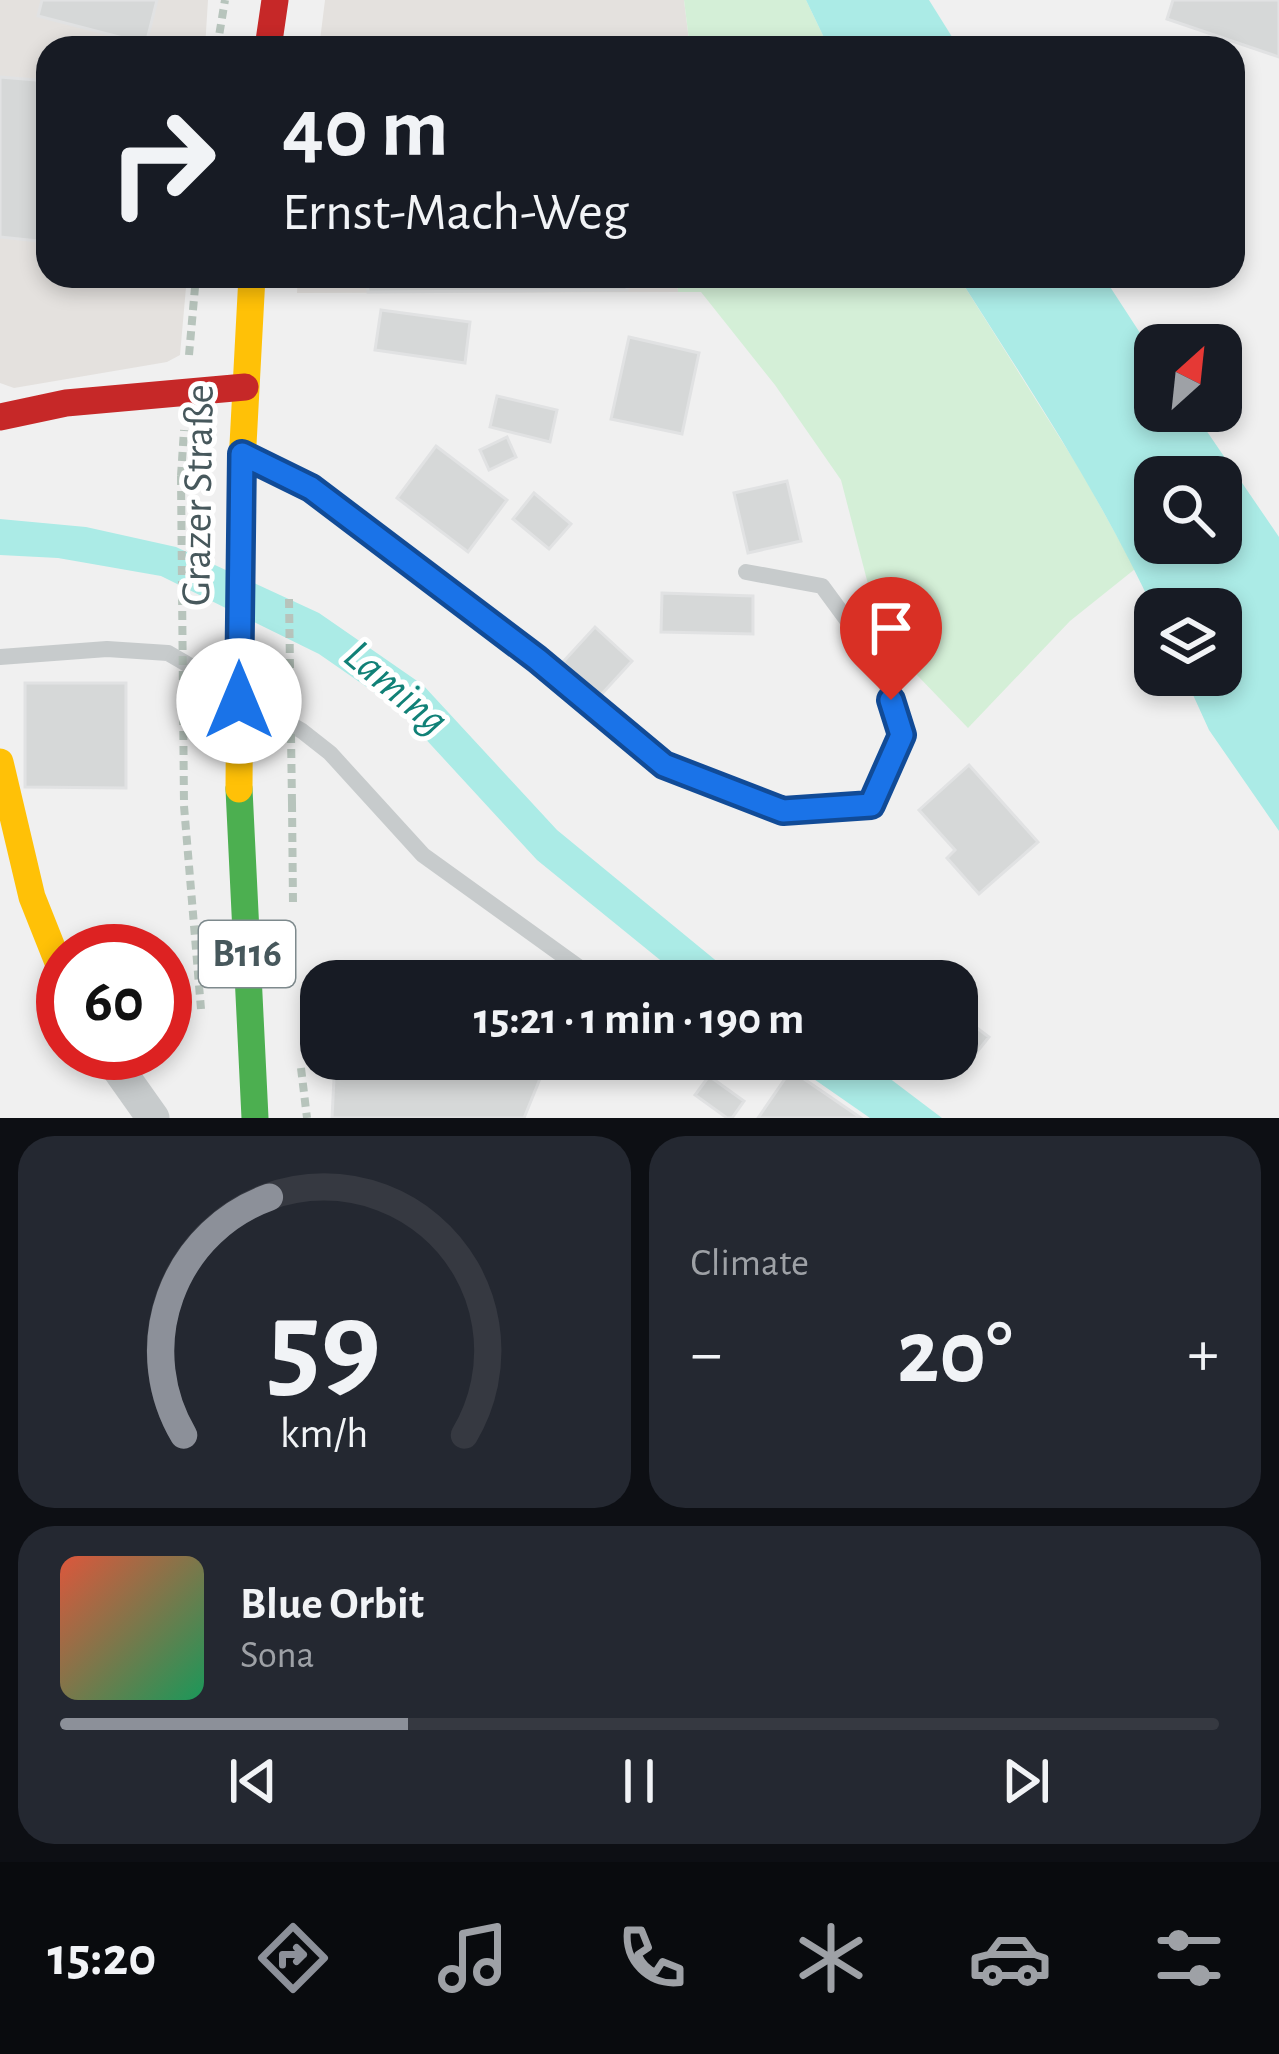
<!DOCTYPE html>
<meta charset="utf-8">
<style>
body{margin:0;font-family:"Alegreya Sans",sans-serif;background:#242831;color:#f1f3f6;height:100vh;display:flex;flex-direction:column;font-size:45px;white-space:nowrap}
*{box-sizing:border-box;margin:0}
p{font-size:39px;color:#9ea1a6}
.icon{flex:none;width:66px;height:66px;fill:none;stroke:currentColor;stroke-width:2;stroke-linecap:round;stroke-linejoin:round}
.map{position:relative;height:1118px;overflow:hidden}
.sheet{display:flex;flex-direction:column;gap:18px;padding:18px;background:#0d0f14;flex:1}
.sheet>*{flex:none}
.guide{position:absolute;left:36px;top:36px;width:1209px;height:252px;border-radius:36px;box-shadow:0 6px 18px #0003;background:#171b24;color:#f1f3f6;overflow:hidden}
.needle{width:78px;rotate:27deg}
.buttons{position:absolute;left:1134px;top:324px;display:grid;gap:24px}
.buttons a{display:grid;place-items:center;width:108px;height:108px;border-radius:24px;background:#171b24;box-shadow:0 6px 18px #0003;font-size:60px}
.speed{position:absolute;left:36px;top:924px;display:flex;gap:24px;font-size:60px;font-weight:700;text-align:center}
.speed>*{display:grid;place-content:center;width:156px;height:156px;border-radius:50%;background:#171b24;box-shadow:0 6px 18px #0003;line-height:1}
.speed .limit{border:18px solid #d22;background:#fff;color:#111}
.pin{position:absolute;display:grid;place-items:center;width:102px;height:102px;color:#fff;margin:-123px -51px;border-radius:50% 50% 50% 0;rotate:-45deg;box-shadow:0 0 12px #0007}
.pin .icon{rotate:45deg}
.me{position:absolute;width:132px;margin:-66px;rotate:0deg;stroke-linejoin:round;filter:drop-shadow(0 0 9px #0008)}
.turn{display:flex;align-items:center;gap:42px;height:252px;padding:0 48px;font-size:54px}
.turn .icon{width:156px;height:156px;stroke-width:2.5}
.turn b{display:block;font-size:84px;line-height:102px}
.big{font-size:90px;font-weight:700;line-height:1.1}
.sheet .tile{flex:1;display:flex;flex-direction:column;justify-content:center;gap:18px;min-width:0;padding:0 42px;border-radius:36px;background:#242831}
.sheet .dial{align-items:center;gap:0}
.dial svg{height:312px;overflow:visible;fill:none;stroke:#363941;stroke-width:7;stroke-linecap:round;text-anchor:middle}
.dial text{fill:#f1f3f6;stroke:none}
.song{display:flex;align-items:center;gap:36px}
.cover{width:144px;height:144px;border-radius:18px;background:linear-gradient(135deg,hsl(10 70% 55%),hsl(150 70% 35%))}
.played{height:12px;border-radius:6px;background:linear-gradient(90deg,#8c9099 30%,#363941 30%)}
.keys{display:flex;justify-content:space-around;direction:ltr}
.heat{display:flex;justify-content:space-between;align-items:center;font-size:66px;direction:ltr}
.sheet .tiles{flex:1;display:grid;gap:18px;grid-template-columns:1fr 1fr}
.tile:last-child{grid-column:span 2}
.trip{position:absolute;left:300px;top:960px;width:678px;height:120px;border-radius:36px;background:#171b24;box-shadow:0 6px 18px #0003;font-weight:700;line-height:120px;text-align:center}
.tab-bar{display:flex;height:192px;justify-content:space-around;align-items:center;background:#090b0e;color:#9ea1a6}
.tab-bar .icon{width:84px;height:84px}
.tab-bar .selected{color:#8c9099}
.tab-bar b{font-size:54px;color:#f1f3f6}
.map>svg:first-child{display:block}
.commercial{fill:#e4e1de}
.green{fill:#d4efd7}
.water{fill:#abebe6;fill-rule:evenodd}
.building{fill:#d6d8d8;stroke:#e1e2e3;stroke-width:3}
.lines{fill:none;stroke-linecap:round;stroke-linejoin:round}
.path{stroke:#b7c4bc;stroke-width:8;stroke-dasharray:9 6;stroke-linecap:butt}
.lane{stroke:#c7cbcc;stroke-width:16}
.street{stroke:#c7cbcc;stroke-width:33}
.fast{stroke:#4caf50;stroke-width:27}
.slow{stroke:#ffc107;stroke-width:27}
.jam{stroke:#c62828;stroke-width:27}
.path-bridge{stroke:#b7c4bc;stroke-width:8;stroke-dasharray:9 6;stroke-linecap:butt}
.slow-bridge{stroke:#ffc107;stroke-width:27}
.route-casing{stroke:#114b97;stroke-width:30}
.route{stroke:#1a73e8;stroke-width:21}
.labels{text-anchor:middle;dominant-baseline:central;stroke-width:10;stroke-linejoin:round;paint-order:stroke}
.shield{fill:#fff;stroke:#7e8a8d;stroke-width:3}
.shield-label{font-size:39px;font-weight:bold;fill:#47585c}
.street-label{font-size:42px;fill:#47585c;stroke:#fff}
.water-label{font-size:45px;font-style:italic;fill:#118177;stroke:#fff}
</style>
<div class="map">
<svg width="1279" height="1118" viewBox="0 0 1279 1118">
<rect width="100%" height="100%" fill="#f0f0f0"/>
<path class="commercial" d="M0 0H208L205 48H48V276H187L180 355 167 362 14 388 0 383Z
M325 0H684L690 48H319Z
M298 276H677L678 292 297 293Z"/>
<path class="green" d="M684 0H806L829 48H690Z
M677 276H958L1082 473 1135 569 1070 621 968 728 916 674 869 588 841 480 775 385 701 292H678Z"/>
<path class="water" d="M806 0H929L959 48H829Z
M958 276H1103L1155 356V411H1193L1279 537V831L1209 730 1184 675H1221V609H1155V613C1101 495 1028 386 958 276ZM1155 477H1221V543H1155Z
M0 519 86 527 176 547 319 613 423 685 557 830 725 968 745 981H686L537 860 397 708 319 654 161 576 58 558 0 555Z
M785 1059H864L942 1118H870Z"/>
<path class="building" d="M42 0H157L146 44 38 16Z
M1173 0H1279V57L1167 19Z
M0 77 48 81V242L0 237Z
M367 276H627V290L368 292Z
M381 310 470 322 465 363 375 350Z
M629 337 699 353 682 434 611 419Z
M497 396 557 410 550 442 490 427Z
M507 437 516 457 489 470 480 450Z
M436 446 507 500 468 552 397 498Z
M787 481 801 541 748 553 734 493Z
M534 493 571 524 549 549 513 519Z
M662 593 753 596V634L661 632Z
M595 627 632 661 600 696 563 662Z
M25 683H126V788L25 787Z
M969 765 1038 842 979 894 947 858 955 850 919 810Z
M339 964 384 981H339Z
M957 1013 989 1037 973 1057 957 1045Z
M335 1059H548L524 1118H332Z
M791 1070 861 1118H758Z
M709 1076 744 1101 732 1118H727L695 1095Z"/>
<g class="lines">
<path class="path" d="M217 48 225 0
M189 355 196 276
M181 476 184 430
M292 803 293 903
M184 806 201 1009
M301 1068 307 1118"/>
<path class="lane" d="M248 457 312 488 537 659 664 765 783 811 871 805 902 735 880 665 822 586 746 572
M0 657 107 649 168 653 302 731 330 753 423 855 598 981"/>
<path class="street" d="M107 1053 153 1118"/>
<path class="fast" d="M239 789 255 1118"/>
<path class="slow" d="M241 482 252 276
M0 762 32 897 63 975"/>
<path class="jam" d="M268 48 275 0
M0 417 66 403 245 387"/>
<path class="path-bridge" d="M181 476 184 806
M289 599 292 803"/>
<path class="slow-bridge" d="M239 789 241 482"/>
</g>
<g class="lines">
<g class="route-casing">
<path id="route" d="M239 701 242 454 311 488 537 659 664 765 783 811 871 805 902 735 891 700"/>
</g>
<use href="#route" class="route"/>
</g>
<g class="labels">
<rect class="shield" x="199" y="921" width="96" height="66" rx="9"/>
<g class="shield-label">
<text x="247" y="954">B116</text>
</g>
<g class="street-label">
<text transform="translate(198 495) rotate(-89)">Grazer Straße</text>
</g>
<g class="water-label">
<text transform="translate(396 688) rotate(40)">Laming</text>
</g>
</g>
</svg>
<div class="buttons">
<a><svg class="needle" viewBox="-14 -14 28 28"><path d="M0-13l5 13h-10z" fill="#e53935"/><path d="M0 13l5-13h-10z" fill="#9ea1a6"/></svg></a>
<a><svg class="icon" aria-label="search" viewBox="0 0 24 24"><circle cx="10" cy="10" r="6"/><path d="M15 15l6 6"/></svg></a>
<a><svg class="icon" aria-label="layers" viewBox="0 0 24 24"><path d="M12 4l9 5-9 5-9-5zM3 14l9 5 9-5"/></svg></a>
</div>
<div class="speed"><div class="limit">60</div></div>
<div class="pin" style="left:891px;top:700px;background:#d93025"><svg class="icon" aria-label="arrive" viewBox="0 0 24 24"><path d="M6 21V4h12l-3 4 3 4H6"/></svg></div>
<svg class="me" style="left:239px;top:701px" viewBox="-20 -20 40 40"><circle r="19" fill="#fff"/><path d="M0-13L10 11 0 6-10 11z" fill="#1a73e8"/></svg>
<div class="trip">15:21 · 1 min · 190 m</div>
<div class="guide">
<div class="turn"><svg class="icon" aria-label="right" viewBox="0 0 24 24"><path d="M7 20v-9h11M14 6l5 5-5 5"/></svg><div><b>40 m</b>Ernst-Mach-Weg</div></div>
</div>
</div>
<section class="sheet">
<div class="tiles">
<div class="tile dial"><svg viewBox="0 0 100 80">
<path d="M14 69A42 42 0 1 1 86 69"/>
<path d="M14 69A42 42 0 0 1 36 8" stroke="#8c9099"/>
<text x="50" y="56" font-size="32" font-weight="700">59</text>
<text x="50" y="72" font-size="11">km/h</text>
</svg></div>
<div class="tile"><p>Climate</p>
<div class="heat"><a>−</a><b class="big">20°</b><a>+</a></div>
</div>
<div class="tile">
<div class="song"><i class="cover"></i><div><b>Blue Orbit</b><p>Sona</p></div></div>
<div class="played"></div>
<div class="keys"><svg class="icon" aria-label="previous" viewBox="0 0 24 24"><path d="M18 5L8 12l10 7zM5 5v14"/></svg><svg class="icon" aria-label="pause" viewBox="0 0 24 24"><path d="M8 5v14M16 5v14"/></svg><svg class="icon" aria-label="next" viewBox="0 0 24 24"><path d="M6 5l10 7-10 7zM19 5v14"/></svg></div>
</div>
</div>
</section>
<nav class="tab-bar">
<b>15:20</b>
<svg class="icon selected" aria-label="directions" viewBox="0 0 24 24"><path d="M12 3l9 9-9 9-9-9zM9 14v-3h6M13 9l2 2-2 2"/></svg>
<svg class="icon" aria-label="music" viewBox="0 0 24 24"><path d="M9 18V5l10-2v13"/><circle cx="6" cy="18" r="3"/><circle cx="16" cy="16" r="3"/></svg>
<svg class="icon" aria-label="phone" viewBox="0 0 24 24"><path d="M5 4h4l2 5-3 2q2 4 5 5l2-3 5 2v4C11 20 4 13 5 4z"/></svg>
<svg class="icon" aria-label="climate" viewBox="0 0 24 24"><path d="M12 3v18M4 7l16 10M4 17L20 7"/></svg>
<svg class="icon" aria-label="car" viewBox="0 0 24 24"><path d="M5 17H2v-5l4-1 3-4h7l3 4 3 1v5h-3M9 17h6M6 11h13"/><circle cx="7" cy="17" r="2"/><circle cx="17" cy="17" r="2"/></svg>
<svg class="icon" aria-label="filters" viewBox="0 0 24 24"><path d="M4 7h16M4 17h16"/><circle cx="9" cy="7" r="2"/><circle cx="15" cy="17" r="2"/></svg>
</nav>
